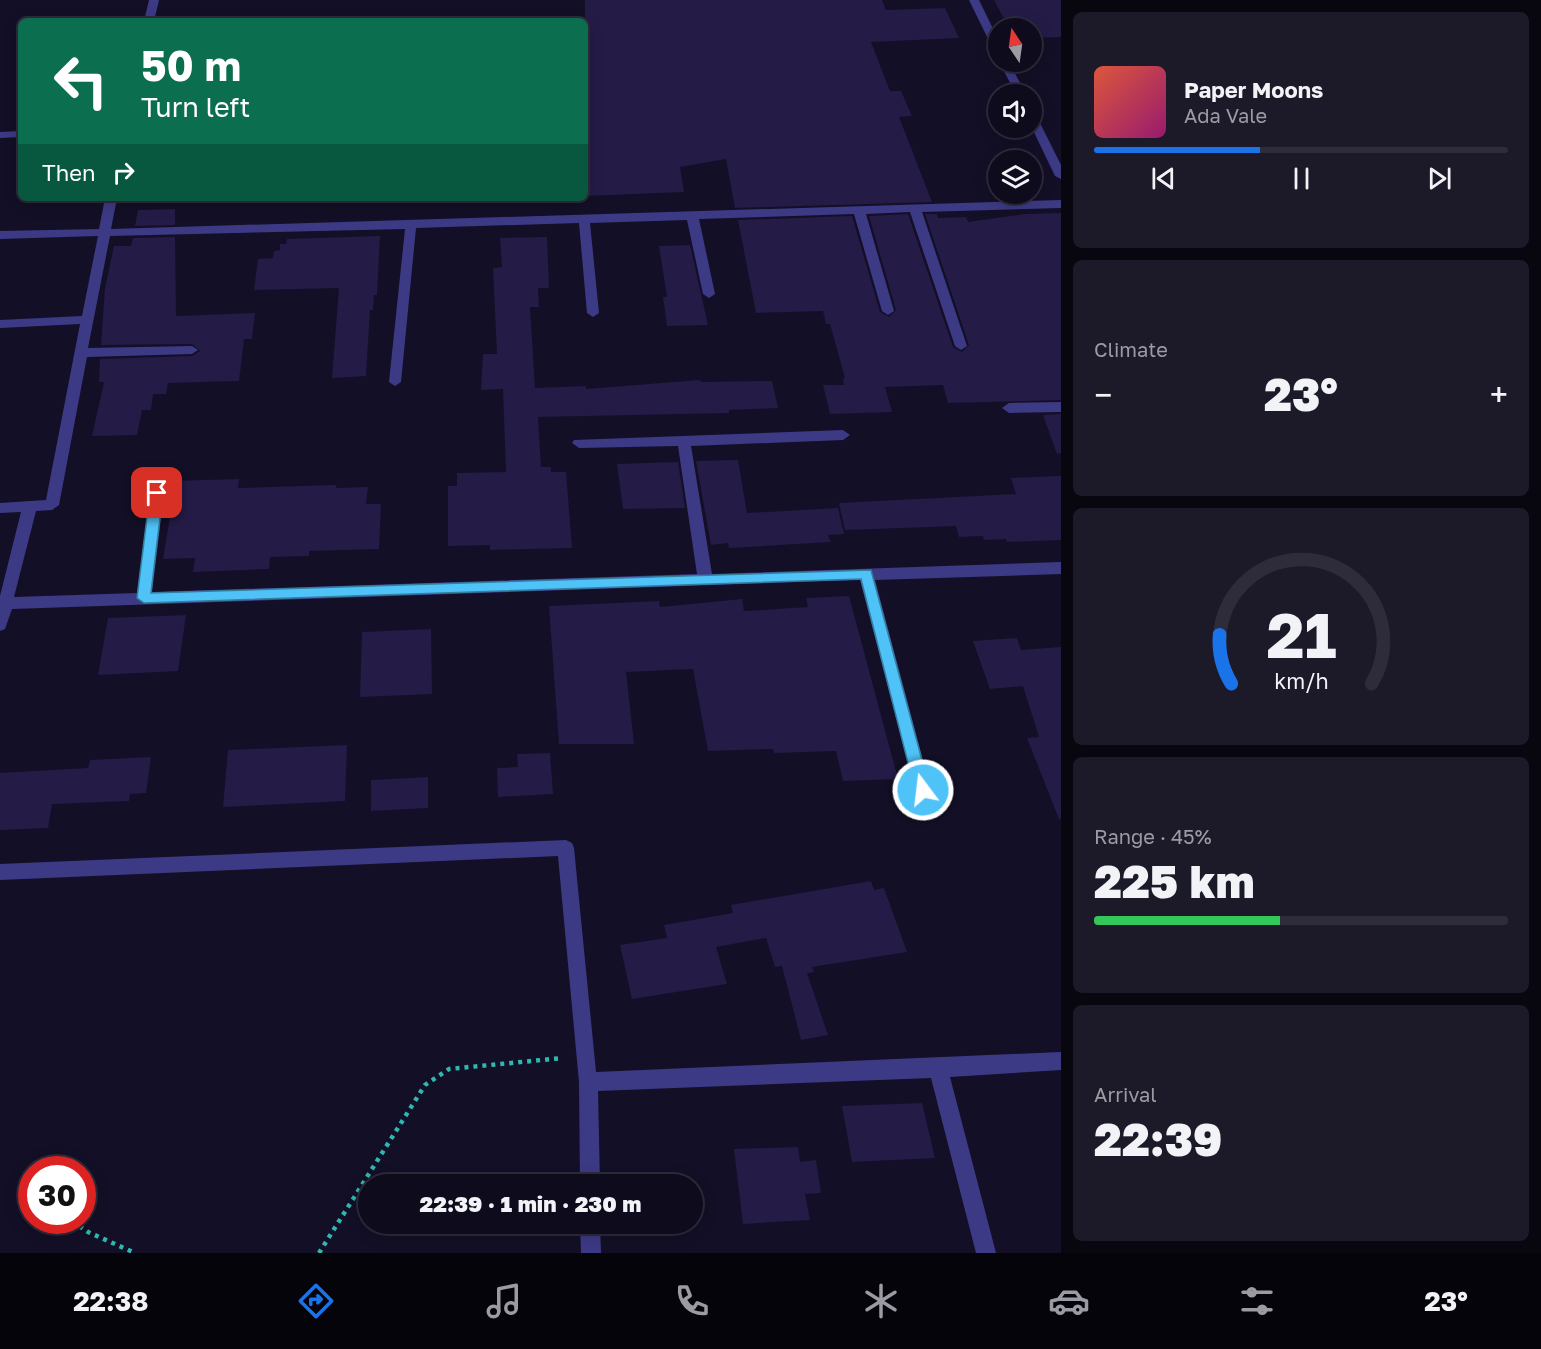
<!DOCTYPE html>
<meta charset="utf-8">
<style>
body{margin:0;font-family:"Golos Text",sans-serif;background:#1c1929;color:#f1f3f6;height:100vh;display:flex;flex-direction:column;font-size:22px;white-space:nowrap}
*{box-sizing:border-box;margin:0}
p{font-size:20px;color:#9b9ba3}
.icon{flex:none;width:33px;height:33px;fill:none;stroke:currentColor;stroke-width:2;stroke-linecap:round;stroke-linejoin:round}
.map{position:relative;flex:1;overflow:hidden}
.details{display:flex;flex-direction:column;gap:12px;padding:12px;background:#08060f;width:480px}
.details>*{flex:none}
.banner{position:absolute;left:18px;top:18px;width:570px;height:183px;border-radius:9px;box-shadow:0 3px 15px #0003,0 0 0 2px #2e2b3b;background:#0b6e4f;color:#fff;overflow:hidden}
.needle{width:39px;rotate:347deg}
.tools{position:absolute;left:988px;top:18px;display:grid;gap:12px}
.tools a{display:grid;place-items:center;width:54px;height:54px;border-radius:50%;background:#0e0b1c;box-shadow:0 3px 15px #0003,0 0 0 2px #2e2b3b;font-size:30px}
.speed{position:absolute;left:18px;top:1156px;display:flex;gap:12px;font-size:30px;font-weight:700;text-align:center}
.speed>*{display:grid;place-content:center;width:78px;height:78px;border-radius:50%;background:#0e0b1c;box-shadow:0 3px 15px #0003,0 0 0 2px #2e2b3b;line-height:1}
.speed .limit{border:9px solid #d22;background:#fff;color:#111}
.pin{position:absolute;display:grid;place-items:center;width:51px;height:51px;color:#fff;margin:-26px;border-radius:12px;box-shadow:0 3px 9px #0006}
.me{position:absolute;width:66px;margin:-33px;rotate:345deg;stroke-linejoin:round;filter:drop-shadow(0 0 4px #0008)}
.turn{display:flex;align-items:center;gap:21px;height:126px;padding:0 24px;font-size:27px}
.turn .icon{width:78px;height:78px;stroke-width:2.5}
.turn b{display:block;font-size:42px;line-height:51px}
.then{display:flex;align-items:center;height:57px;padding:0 24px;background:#0003;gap:12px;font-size:22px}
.big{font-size:45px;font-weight:800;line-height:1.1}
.details .widget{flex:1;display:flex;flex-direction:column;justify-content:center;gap:9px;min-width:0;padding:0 21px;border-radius:9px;background:#1c1929}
.details .dial{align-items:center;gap:0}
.dial svg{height:156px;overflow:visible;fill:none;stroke:#2e2b3b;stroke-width:7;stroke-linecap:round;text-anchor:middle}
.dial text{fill:#f1f3f6;stroke:none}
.song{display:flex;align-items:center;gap:18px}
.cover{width:72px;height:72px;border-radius:9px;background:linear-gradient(135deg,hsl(10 70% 55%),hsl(320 70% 35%))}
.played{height:6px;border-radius:3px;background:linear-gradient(90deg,#1a73e8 40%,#2e2b3b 40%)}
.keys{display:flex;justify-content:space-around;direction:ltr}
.heat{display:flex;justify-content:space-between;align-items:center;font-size:33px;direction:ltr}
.charge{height:9px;border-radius:4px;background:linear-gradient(90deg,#34c759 45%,#2e2b3b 0)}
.trip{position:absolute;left:358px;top:1174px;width:345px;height:60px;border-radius:30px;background:#0e0b1c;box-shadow:0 3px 15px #0003,0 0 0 2px #2e2b3b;font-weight:800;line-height:60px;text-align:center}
.tab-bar{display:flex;height:96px;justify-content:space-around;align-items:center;background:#06040b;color:#9b9ba3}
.tab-bar .icon{width:42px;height:42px}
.tab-bar .current{color:#1a73e8}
.tab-bar b{font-size:27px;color:#f1f3f6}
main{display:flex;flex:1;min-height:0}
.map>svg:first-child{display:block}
.building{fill:#241b47}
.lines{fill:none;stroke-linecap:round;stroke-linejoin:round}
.path{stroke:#2fb8b0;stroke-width:4.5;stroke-dasharray:4 5;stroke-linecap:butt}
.minor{fill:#3d3a85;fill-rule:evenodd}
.route{fill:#4fc3f7;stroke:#337fa1;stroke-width:1.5}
</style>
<main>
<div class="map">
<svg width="1061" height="1253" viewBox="0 0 1061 1253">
<rect width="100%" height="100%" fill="#130f26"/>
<path class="building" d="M585 0H882L886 10 945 8 959 38 871 42 890 91H901L912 116 899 117 932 202 735 208 726 159 680 167 684 192 585 196Z
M994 0H1061V37L1032 38V28H1009Z
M175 209V225L135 226 138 210Z
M1061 213V400L948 403 943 385 885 387 892 412 830 414 823 385H844L843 379 845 378 830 324H826L823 311 756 313 738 220 852 216 880 312 889 317 896 310 869 216 908 214 953 347 962 352 969 345 925 214H937L938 218 966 217 968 222 1025 214Z
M380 236 377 295H374L373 310H370L366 376 332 378 339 288 254 290 258 259 273 258 274 251 280 250V244H286L287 239Z
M175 237 176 316 255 313 252 339H244L239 381 168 383 166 394H153L151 410H142L137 435 92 436 104 382H99L100 359 192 356 200 351 192 344 101 345 105 288 114 246H131L133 238Z
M547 237 549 288H538L539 307H530L535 388 586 386V389L700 380 701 382 772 381 778 408 729 410V413L538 417 541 467H551V472H566L572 548 490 550V545L448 546V486H457V473L506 472 503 389 481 390 483 354H497L493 268 502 267 500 238Z
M690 245 708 325 667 326 663 297H667L659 246Z
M1061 414V453L1057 454 1043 415Z
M738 460 747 513 838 508 844 534 828 535 831 542 729 548 728 543 711 545 696 461Z
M678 462 685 508 623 509 617 464Z
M1061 476V540L1007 542 1006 539 984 540 983 536 959 537 956 526 845 530 839 503 1016 494 1011 478Z
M239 479 238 488 336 485V488L368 487 366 504H381L379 549 309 551V556L270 557 269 569 193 572 195 558 163 559 171 510 166 511 171 481Z
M849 596 898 779 843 781 836 751 774 753 773 749 708 751 693 669 626 672 634 744H559L549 606 659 601 660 607 742 599 744 611 808 607 806 598Z
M186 615 178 671 98 675 108 618Z
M431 629 432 694 360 697 362 632Z
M1017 638 1021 650 1061 647V819H1059L1027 738 1039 737 1023 686 990 689 973 641Z
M347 745 345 801 223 807 228 750Z
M550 753 553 794 498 797 497 768 518 767 517 754Z
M151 757 146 793 130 794 129 801 52 804 48 828 0 830V773L88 768 90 760Z
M428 777V808L371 811V780Z
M871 881 874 890 884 888 907 952 812 967 814 972 807 973 828 1035 801 1040 782 966 775 967 766 938 716 947 727 984 632 999 620 945 667 938 664 925 733 913 731 905Z
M922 1103 935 1158 852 1162 842 1106Z
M798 1147 800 1162 816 1160 821 1193 805 1194 810 1220 743 1224 734 1149Z"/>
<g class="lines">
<path class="path" d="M72 1221 88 1232 135 1253
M319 1253 425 1085 449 1069 562 1058"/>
<path class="minor" d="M149 0H159L154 21H144Z
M969 0H979L999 41V54L994 51Z
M999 62H1009L1026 94H1016Z
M1032 114 1037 117 1061 165V179L1055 176 1032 128Z
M21 131V137L0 138V132Z
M105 198H117L111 229 1061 200V208L922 212 967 346 961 350 955 346 910 212 866 214 894 311 888 315 882 311 854 214 699 219 715 294 709 298 703 294 687 220 590 223 599 313 593 317 587 313 579 223 416 228 401 382 395 386 389 382 405 229 110 236 88 348 192 346 198 350 192 354 87 357 59 505 52 510 36 511 14 597 137 593 150 493 157 488 164 493 152 592 697 574 678 446 579 448 572 443 574 440 843 430 850 435 843 440 691 446 712 574 1061 562V574L875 580 931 790 929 795 923 797 917 795 915 790 860 580 12 609 5 629 0 631V596L21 512 0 513V503L46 500 80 324 0 328V320L82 316 98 236 0 239V231L99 229Z
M1061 402V412L1009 413 1002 408 1009 403Z
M566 840 572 843 574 848 596 1072 1061 1052V1070L950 1077 996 1253H976L931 1078 598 1091 600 1185H580L579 1082 558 856 0 880V864Z
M580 1224H600L601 1253H581Z"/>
</g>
<path class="route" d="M157 488 163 493 151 593 871 570 930 790 928 794 923 796 917 794 915 790 861 579 144 603 137 598 150 493Z"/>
</svg>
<div class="tools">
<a><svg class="needle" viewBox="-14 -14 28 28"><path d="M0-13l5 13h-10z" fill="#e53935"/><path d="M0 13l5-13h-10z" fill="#9b9ba3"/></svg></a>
<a><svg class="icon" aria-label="sound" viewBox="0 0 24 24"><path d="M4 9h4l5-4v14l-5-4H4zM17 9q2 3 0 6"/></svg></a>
<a><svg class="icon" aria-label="layers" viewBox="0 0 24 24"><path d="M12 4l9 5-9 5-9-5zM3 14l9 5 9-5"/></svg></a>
</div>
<div class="speed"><div class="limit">30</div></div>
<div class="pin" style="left:157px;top:493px;background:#d93025"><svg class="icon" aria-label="arrive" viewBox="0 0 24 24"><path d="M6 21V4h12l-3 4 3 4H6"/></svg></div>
<svg class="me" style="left:923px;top:790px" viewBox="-20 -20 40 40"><circle r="17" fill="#4fc3f7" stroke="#fff" stroke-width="3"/><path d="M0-11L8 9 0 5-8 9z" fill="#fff"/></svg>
<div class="trip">22:39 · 1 min · 230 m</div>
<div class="banner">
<div class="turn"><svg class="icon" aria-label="left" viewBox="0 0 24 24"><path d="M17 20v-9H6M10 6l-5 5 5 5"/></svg><div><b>50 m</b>Turn left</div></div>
<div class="then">Then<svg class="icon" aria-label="right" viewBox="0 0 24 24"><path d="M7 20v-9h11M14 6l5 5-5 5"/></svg></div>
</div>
</div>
<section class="details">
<div class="widget">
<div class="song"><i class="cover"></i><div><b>Paper Moons</b><p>Ada Vale</p></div></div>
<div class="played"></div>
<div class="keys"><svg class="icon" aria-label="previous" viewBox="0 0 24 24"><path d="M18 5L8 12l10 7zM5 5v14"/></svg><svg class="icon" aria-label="pause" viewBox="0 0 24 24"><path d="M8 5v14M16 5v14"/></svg><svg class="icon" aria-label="next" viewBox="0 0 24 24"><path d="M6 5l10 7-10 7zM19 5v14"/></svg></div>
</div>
<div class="widget"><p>Climate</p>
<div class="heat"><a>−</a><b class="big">23°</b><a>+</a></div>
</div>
<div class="widget dial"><svg viewBox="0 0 100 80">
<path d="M14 69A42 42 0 1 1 86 69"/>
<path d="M14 69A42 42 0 0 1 8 44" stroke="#1a73e8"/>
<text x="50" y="56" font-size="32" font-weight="700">21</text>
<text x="50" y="72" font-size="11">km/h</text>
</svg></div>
<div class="widget"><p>Range · 45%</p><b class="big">225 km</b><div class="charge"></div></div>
<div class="widget"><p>Arrival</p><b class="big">22:39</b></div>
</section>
</main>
<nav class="tab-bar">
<b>22:38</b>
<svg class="icon current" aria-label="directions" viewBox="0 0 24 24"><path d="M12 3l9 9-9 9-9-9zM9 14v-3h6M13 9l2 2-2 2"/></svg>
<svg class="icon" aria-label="music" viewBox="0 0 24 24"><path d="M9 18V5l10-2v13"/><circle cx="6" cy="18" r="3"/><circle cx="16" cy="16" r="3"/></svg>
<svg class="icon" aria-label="phone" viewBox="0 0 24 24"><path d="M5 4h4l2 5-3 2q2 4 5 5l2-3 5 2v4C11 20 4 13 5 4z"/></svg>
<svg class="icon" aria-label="climate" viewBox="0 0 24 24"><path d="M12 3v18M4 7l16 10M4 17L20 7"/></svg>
<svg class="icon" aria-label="car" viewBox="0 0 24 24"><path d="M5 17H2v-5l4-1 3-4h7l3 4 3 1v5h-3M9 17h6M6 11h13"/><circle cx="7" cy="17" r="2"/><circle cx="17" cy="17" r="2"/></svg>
<svg class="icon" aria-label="filters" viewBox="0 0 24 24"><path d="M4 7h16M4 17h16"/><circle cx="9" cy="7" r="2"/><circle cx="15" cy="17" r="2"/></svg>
<b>23°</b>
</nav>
